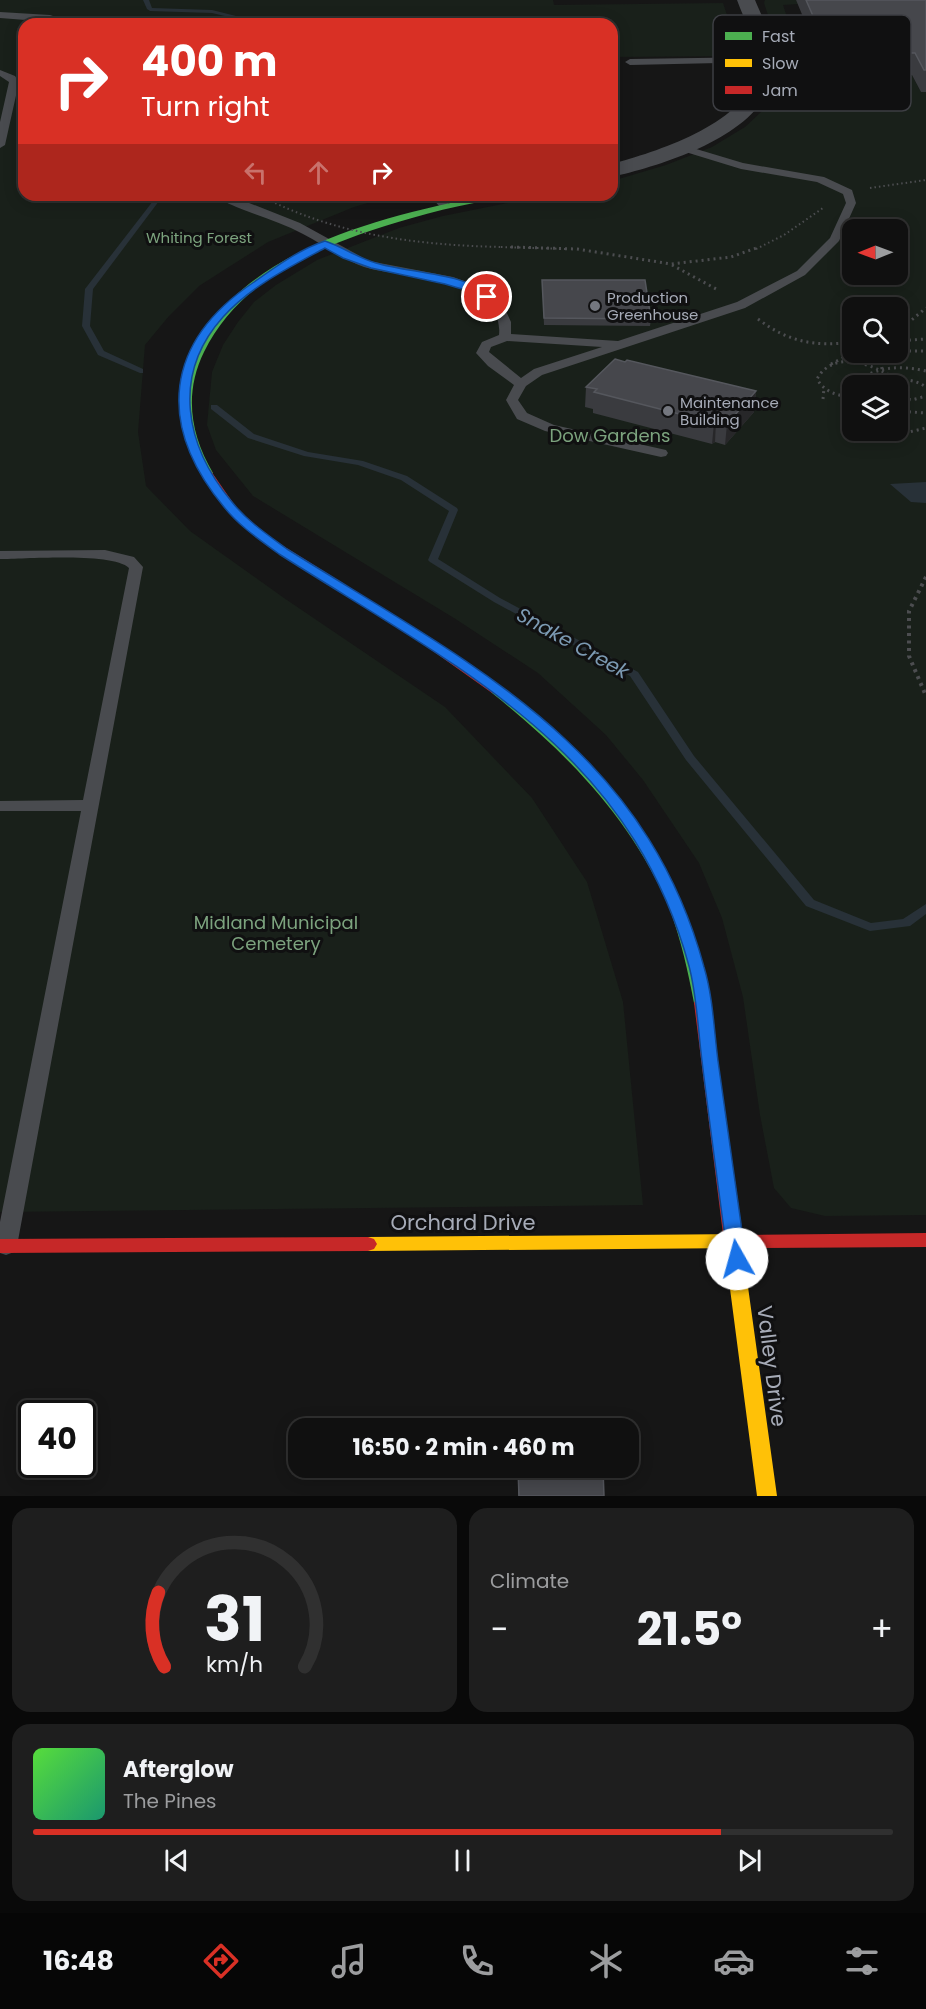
<!DOCTYPE html>
<meta charset="utf-8">
<style>
body{margin:0;font-family:Poppins,sans-serif;background:#1e1e1e;color:#f1f3f6;height:100vh;display:flex;flex-direction:column;font-size:22px;white-space:nowrap}
*{box-sizing:border-box;margin:0}
p{font-size:20px;color:#9c9d9f}
.icon{flex:none;width:33px;height:33px;fill:none;stroke:currentColor;stroke-width:2;stroke-linecap:round;stroke-linejoin:round}
.map{position:relative;height:1496px;overflow:hidden}
.sheet{display:flex;flex-direction:column;gap:12px;padding:12px;background:#090909;flex:1}
.sheet>*{flex:none}
.hud{position:absolute;left:18px;top:18px;width:600px;height:183px;border-radius:18px;box-shadow:0 3px 15px #0003,0 0 0 2px #303030;background:#d93025;color:#fff;overflow:hidden}
.needle{width:39px;rotate:269deg}
.fabs{position:absolute;left:842px;top:219px;display:grid;gap:12px}
.fabs a{display:grid;place-items:center;width:66px;height:66px;border-radius:12px;background:#101010;box-shadow:0 3px 15px #0003,0 0 0 2px #303030;font-size:30px}
.speed{position:absolute;left:18px;top:1400px;display:flex;gap:12px;font-size:30px;font-weight:700;text-align:center}
.speed>*{display:grid;place-content:center;width:78px;height:78px;border-radius:50%;background:#101010;box-shadow:0 3px 15px #0003,0 0 0 2px #303030;line-height:1}
.speed .limit{border:3px solid #111;border-radius:9px;background:#fff;color:#111}
.pin{position:absolute;display:grid;place-items:center;width:51px;height:51px;color:#fff;margin:-26px;border:3px solid #fff;border-radius:50%;box-shadow:0 2px 6px #0007}
.me{position:absolute;width:66px;margin:-33px;rotate:353deg;stroke-linejoin:round;filter:drop-shadow(0 0 4px #0008)}
.turn{display:flex;align-items:center;gap:21px;height:126px;padding:0 24px;font-size:27px}
.turn .icon{width:78px;height:78px;stroke-width:2.5}
.turn b{display:block;font-size:42px;line-height:51px}
.lanes{display:flex;align-items:center;height:57px;padding:0 24px;background:#0003;justify-content:center;gap:30px;direction:ltr}
.lanes .off{opacity:.35}
.big{font-size:45px;font-weight:700;line-height:1.1}
.sheet .widget{flex:1;display:flex;flex-direction:column;justify-content:center;gap:9px;min-width:0;padding:0 21px;border-radius:18px;background:#1e1e1e}
.sheet .dial{align-items:center;gap:0}
.dial svg{height:156px;overflow:visible;fill:none;stroke:#303030;stroke-width:7;stroke-linecap:round;text-anchor:middle}
.dial text{fill:#f1f3f6;stroke:none}
.song{display:flex;align-items:center;gap:18px}
.cover{width:72px;height:72px;border-radius:9px;background:linear-gradient(135deg,hsl(110 70% 55%),hsl(160 70% 35%))}
.played{height:6px;border-radius:3px;background:linear-gradient(90deg,#d93025 80%,#303030 80%)}
.keys{display:flex;justify-content:space-around;direction:ltr}
.heat{display:flex;justify-content:space-between;align-items:center;font-size:33px;direction:ltr}
.sheet .tiles{flex:1;display:grid;gap:12px;grid-template-columns:1fr 1fr}
.widget:last-child{grid-column:span 2}
.trip{position:absolute;left:288px;top:1418px;width:351px;height:60px;border-radius:18px;background:#101010;box-shadow:0 3px 15px #0003,0 0 0 2px #303030;font-weight:700;line-height:60px;text-align:center}
.tab-bar{display:flex;height:96px;justify-content:space-around;align-items:center;background:#060606;color:#9c9d9f}
.tab-bar .icon{width:42px;height:42px}
.tab-bar .active{color:#d93025}
.tab-bar b{font-size:27px;color:#f1f3f6}
.map>svg:first-child{display:block}
.green{fill:#19201a;fill-rule:evenodd}
.water{fill:#283138}
.lines{fill:none;stroke-linecap:round;stroke-linejoin:round}
.stream{fill:#283138;fill-rule:evenodd}
.path-far2{stroke:#4c4d50;stroke-width:2;stroke-dasharray:1.5 3;stroke-linecap:butt}
.path-far1{stroke:#4c4d50;stroke-width:3;stroke-dasharray:2 4;stroke-linecap:butt}
.path{stroke:#4c4d50;stroke-width:4;stroke-dasharray:3 4.5;stroke-linecap:butt}
.lane{fill:#494b4f;fill-rule:evenodd}
.street{fill:#494b4f;fill-rule:evenodd}
.fast{fill:#4caf50;fill-rule:evenodd}
.slow{fill:#ffc107;fill-rule:evenodd}
.jam{fill:#c62828;fill-rule:evenodd}
.path-bridge{stroke:#4c4d50;stroke-width:2;stroke-dasharray:1.5 3;stroke-linecap:butt}
.wall{fill:#3a3b3f}
.shaded-wall{fill:#272729}
.building{fill:#46474c;stroke:#55575d;stroke-width:1.5}
.route{fill:#1a73e8;stroke:#114b97;stroke-width:1.5}
.poi-dot{fill:#74777f;stroke:#101011;stroke-width:2}
.labels{text-anchor:middle;dominant-baseline:central;stroke-width:6;stroke-linejoin:round;paint-order:stroke}
.far-park-label{font-size:15px;fill:#7ca37e;stroke:#101011}
.far-poi-label{font-size:15px;fill:#a6abb7;stroke:#101011;text-anchor:start}
.park-label{font-size:18px;fill:#7ca37e;stroke:#101011}
.water-label{font-size:20px;font-style:italic;fill:#7c9ab3;stroke:#101011}
.near-street-label{font-size:21px;fill:#a6abb7;stroke:#101011}
.key{fill:#101011;stroke:#3d3e43;stroke-width:1.5}
.key-label{font-size:16px;fill:#a6abb7}
</style>
<div class="map">
<svg width="926" height="1496" viewBox="0 0 926 1496">
<rect width="100%" height="100%" fill="#161616"/>
<path class="green" d="M0 0H553L554 5 723 3 736 42 737 55 733 56 612 57V24H24V195H385L381 199 354 207 268 242 199 286 169 316 145 345 138 432 146 486 190 531 284 598 445 707 532 798 587 882 623 1002 643 1205 0 1212Z
M765 0H796L798 4 783 5 787 17H803L819 55H834L837 61H871L874 69C861 75 800 74 786 70L764 3Z
M894 71 912 75 921 92H926V1215L825 1216 791 1208 774 1188 760 1115 743 997 722 918 699 863 643 780 606 735 538 673 454 618 253 496 216 450 207 425 212 372 223 345 238 322 254 302 276 285 317 260 399 228 443 216 548 195H612V181L666 165 712 147 745 127 773 101 783 81 837 79 844 81 853 99H906ZM852 230H897V274H852ZM852 308H897V352H852ZM852 386H897V430H852Z"/>
<path class="water" d="M926 482V503L911 502 890 484Z"/>
<g class="lines">
<path class="stream" d="M143 0H149L152 8 212 10 236 16 230 24H224L229 17 212 13 150 11 147 9Z
M154 195H160L159 201 93 289 90 326 104 351 143 369V373H140L98 355 82 326 85 289 153 201Z
M211 405H217L254 434 308 452 363 461 407 476 457 508 458 510 438 559 500 598 638 672 694 756 814 900 871 923 903 919 926 904V914L910 926 870 931 806 906 686 760 630 676 494 602 430 562 428 560 449 511 401 480 358 465 304 456 248 438 211 409Z"/>
<path class="path-far2" d="M870 188 926 180
M501 247 568 249
M756 249 784 235 823 208"/>
<path class="path-far1" d="M511 247 577 249 671 264 731 257 759 247
M672 265 718 290
M758 319C788 342 815 347 852 342
M897 329 903 327 926 308
M897 341 926 339
M897 351H926
M831 364 854 352
M882 369 881 362 892 352
M860 386 863 377C883 366 904 366 926 371
M888 386C900 377 914 379 926 387
M897 397 912 400 926 396
M852 398C838 395 825 393 817 379 834 348 875 365 897 380
M823 399 824 388
M897 411 926 413
M846 417 852 419
M887 430 909 432 926 428"/>
<path class="path" d="M926 577 909 611V656L926 696"/>
<path class="lane" d="M0 12 50 15 77 24 0 18Z
M765 57 768 58V62L630 65 625 62 630 59Z
M889 61 892 62 900 75 898 77 765 78 760 75 765 72H889L884 64Z
M0 70 15 76 19 82 5 145 0 148V122L9 82 0 76Z
M683 145 743 163 824 177 852 190 856 203 839 241 805 275 745 308 542 375 526 386 518 400 527 413 554 425 666 450 668 453 666 456 661 457 545 431 517 419 506 400 514 385 488 366 476 353 482 342 499 335C505 276 402 279 364 267 342 259 324 245 303 234 284 224 264 218 244 210 234 206 223 202 216 195H229L300 223 369 261 453 277 481 287 494 296 505 309 511 322V334L618 341 737 302 797 271 830 238 846 203 843 194 817 182 741 169 679 150 678 148ZM507 341 602 347 534 369 521 378 489 352 491 347Z
M429 195H440L451 206 449 208H441Z
M105 550 134 557 143 567 17 1246 14 1252 6 1255 0 1253V1222L81 811H0V801L83 800 129 568C113 552 25 559 0 559V551Z"/>
<path class="street" d="M737 0H755C764 22 780 51 774 76 761 135 664 165 612 177V164C655 152 743 125 755 75 761 51 745 22 737 0Z"/>
<path class="fast" d="M487 195H504C497 200 484 201 474 203 453 207 432 212 412 218 333 241 243 272 204 352 184 393 190 434 213 473L211 475H203C179 439 173 394 193 354 197 345 201 334 207 326 273 241 388 216 487 195Z
M497 686 502 687C577 748 648 819 685 911 696 941 703 971 710 1003L708 1007H696L694 1003C688 971 681 940 670 910 634 821 566 752 492 693L490 690 492 687Z"/>
<path class="slow" d="M744 1234 750 1236 753 1241 750 1246 744 1248 368 1251 362 1249 359 1244 362 1239 368 1237Z
M735 1251 741 1253 744 1258 777 1496H757L726 1258 729 1253Z"/>
<path class="jam" d="M207 470 211 471 238 510 272 539 431 638 502 687 504 690 502 693H492L423 644 264 543 230 514 201 473Z
M702 997 708 999 710 1003 741 1235 926 1233V1247L742 1248 744 1258 741 1263 735 1265 729 1263 726 1258 694 1003 696 999Z
M368 1237 374 1239 377 1244 374 1249 368 1251 0 1253V1239Z"/>
<path class="path-bridge" d="M259 195C335 235 416 245 501 247"/>
</g>
<path class="wall" d="M796 0H926V92H921L912 75H904L894 57 819 55Z
M542 280 651 319 650 326 544 325Z
M586 387 756 391 754 412 725 445 715 442 712 444 593 413V409L585 407Z
M518 1469 604 1496H518Z"/>
<path class="shaded-wall" d="M756 391 754 412 725 445 727 424Z
M716 421 715 442 712 444 714 423Z"/>
<path class="building" d="M806 0H926V70H924L915 53H907L897 36 821 34Z
M542 280H645L651 319 544 318Z
M615 359 625 362 627 360 756 391 727 424 716 421 714 423 594 392 597 389 586 387Z
M518 1469H603L604 1496H519Z"/>
<path class="route" d="M325 241C343 247 358 258 376 263 408 273 468 273 492 297L487 300 472 292 445 284 371 268 343 258 325 248C290 267 251 286 223 317 171 375 185 446 232 502 247 521 268 535 287 549 467 662 644 745 704 967 713 997 714 1030 718 1061 727 1127 737 1193 746 1259L743 1264 737 1266 731 1264 728 1259C719 1193 710 1127 702 1061 698 1030 697 996 689 966 629 747 456 667 279 554 260 540 239 526 224 507 156 425 164 342 254 282 275 267 300 249 325 241Z"/>
<g class="poi-dot">
<circle cx="595" cy="306" r="6"/>
<circle cx="668" cy="411" r="6"/>
</g>
<g class="labels">
<g class="far-park-label">
<text x="199" y="237">Whiting Forest</text>
</g>
<g class="far-poi-label">
<text x="607" y="297">Production<tspan x="607" dy="17">Greenhouse</tspan></text>
<text x="680" y="402">Maintenance<tspan x="680" dy="17">Building</tspan></text>
</g>
<g class="park-label">
<text x="610" y="435">Dow Gardens</text>
<text x="276" y="922">Midland Municipal<tspan x="276" dy="21">Cemetery</tspan></text>
</g>
<g class="water-label">
<text transform="translate(573 643) rotate(29)">Snake Creek</text>
</g>
<g class="near-street-label">
<text x="463" y="1222">Orchard Drive</text>
<text transform="translate(772 1366) rotate(83)">Valley Drive</text>
</g>
</g>
<rect x="713" y="15" width="198" height="96" rx="9" class="key"/>
<rect x="725" y="32" width="27" height="8" fill="#4caf50"/>
<rect x="725" y="59" width="27" height="8" fill="#ffc107"/>
<rect x="725" y="86" width="27" height="8" fill="#c62828"/>
<g class="key-label">
<text x="762" y="42">Fast</text>
<text x="762" y="69">Slow</text>
<text x="762" y="96">Jam</text>
</g>
</svg>
<div class="fabs">
<a><svg class="needle" viewBox="-14 -14 28 28"><path d="M0-13l5 13h-10z" fill="#e53935"/><path d="M0 13l5-13h-10z" fill="#9c9d9f"/></svg></a>
<a><svg class="icon" aria-label="search" viewBox="0 0 24 24"><circle cx="10" cy="10" r="6"/><path d="M15 15l6 6"/></svg></a>
<a><svg class="icon" aria-label="layers" viewBox="0 0 24 24"><path d="M12 4l9 5-9 5-9-5zM3 14l9 5 9-5"/></svg></a>
</div>
<div class="speed"><div class="limit">40</div></div>
<div class="pin" style="left:487px;top:297px;background:#d93025"><svg class="icon" aria-label="arrive" viewBox="0 0 24 24"><path d="M6 21V4h12l-3 4 3 4H6"/></svg></div>
<svg class="me" style="left:737px;top:1259px" viewBox="-20 -20 40 40"><circle r="19" fill="#fff"/><path d="M0-13L10 11 0 6-10 11z" fill="#1a73e8"/></svg>
<div class="trip">16:50 · 2 min · 460 m</div>
<div class="hud">
<div class="turn"><svg class="icon" aria-label="right" viewBox="0 0 24 24"><path d="M7 20v-9h11M14 6l5 5-5 5"/></svg><div><b>400 m</b>Turn right</div></div>
<div class="lanes"><svg class="icon off" aria-label="left" viewBox="0 0 24 24"><path d="M17 20v-9H6M10 6l-5 5 5 5"/></svg><svg class="icon off" aria-label="ahead" viewBox="0 0 24 24"><path d="M12 20V5M6 11l6-6 6 6"/></svg><svg class="icon" aria-label="right" viewBox="0 0 24 24"><path d="M7 20v-9h11M14 6l5 5-5 5"/></svg></div>
</div>
</div>
<section class="sheet">
<div class="tiles">
<div class="widget dial"><svg viewBox="0 0 100 80">
<path d="M14 69A42 42 0 1 1 86 69"/>
<path d="M14 69A42 42 0 0 1 11 31" stroke="#d93025"/>
<text x="50" y="56" font-size="32" font-weight="700">31</text>
<text x="50" y="72" font-size="11">km/h</text>
</svg></div>
<div class="widget"><p>Climate</p>
<div class="heat"><a>−</a><b class="big">21.5°</b><a>+</a></div>
</div>
<div class="widget">
<div class="song"><i class="cover"></i><div><b>Afterglow</b><p>The Pines</p></div></div>
<div class="played"></div>
<div class="keys"><svg class="icon" aria-label="previous" viewBox="0 0 24 24"><path d="M18 5L8 12l10 7zM5 5v14"/></svg><svg class="icon" aria-label="pause" viewBox="0 0 24 24"><path d="M8 5v14M16 5v14"/></svg><svg class="icon" aria-label="next" viewBox="0 0 24 24"><path d="M6 5l10 7-10 7zM19 5v14"/></svg></div>
</div>
</div>
</section>
<nav class="tab-bar">
<b>16:48</b>
<svg class="icon active" aria-label="directions" viewBox="0 0 24 24"><path d="M12 3l9 9-9 9-9-9zM9 14v-3h6M13 9l2 2-2 2"/></svg>
<svg class="icon" aria-label="music" viewBox="0 0 24 24"><path d="M9 18V5l10-2v13"/><circle cx="6" cy="18" r="3"/><circle cx="16" cy="16" r="3"/></svg>
<svg class="icon" aria-label="phone" viewBox="0 0 24 24"><path d="M5 4h4l2 5-3 2q2 4 5 5l2-3 5 2v4C11 20 4 13 5 4z"/></svg>
<svg class="icon" aria-label="climate" viewBox="0 0 24 24"><path d="M12 3v18M4 7l16 10M4 17L20 7"/></svg>
<svg class="icon" aria-label="car" viewBox="0 0 24 24"><path d="M5 17H2v-5l4-1 3-4h7l3 4 3 1v5h-3M9 17h6M6 11h13"/><circle cx="7" cy="17" r="2"/><circle cx="17" cy="17" r="2"/></svg>
<svg class="icon" aria-label="filters" viewBox="0 0 24 24"><path d="M4 7h16M4 17h16"/><circle cx="9" cy="7" r="2"/><circle cx="15" cy="17" r="2"/></svg>
</nav>
